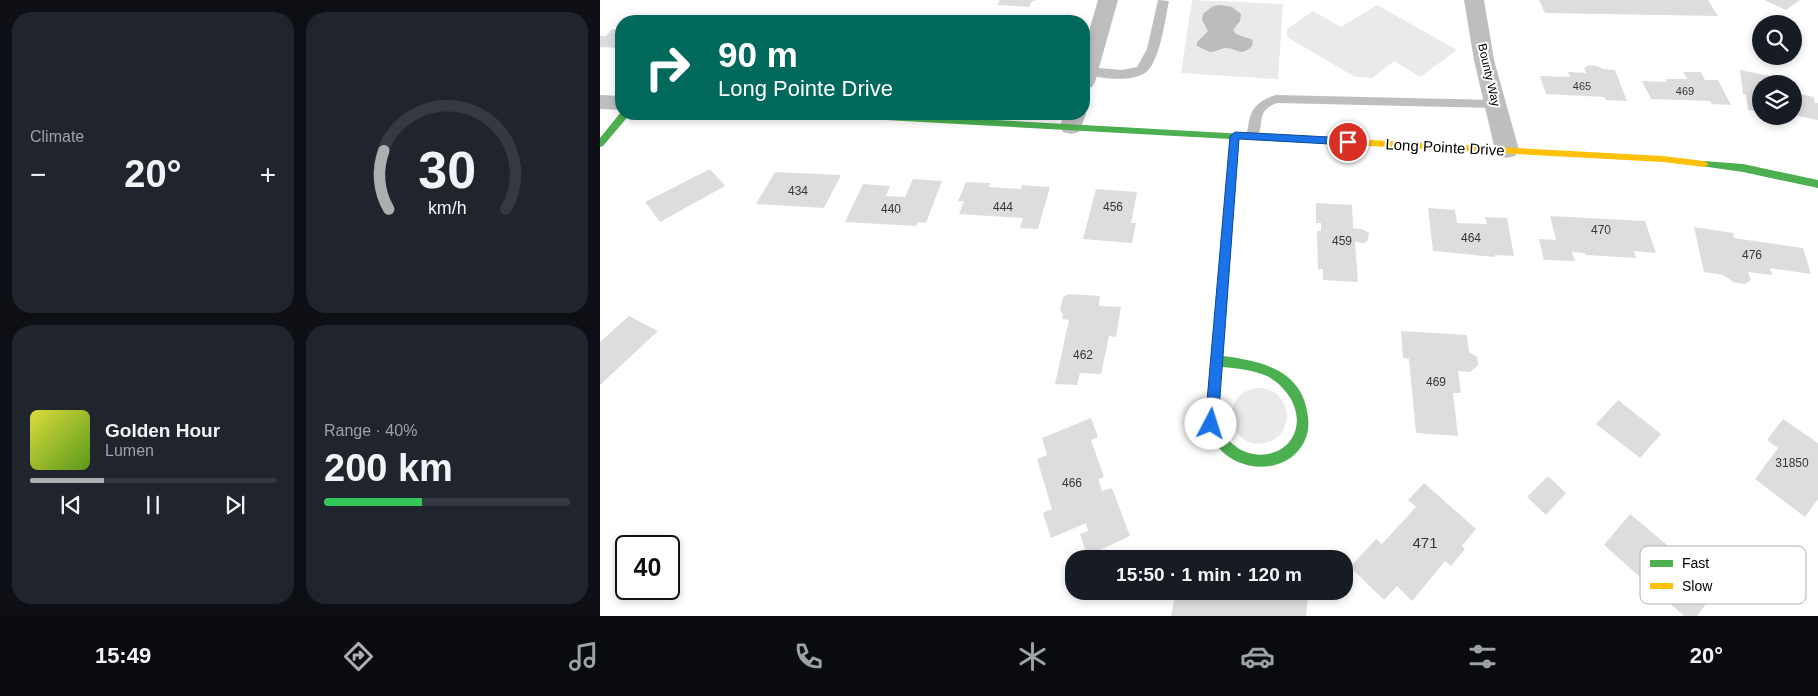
<!DOCTYPE html>
<meta charset="utf-8">
<style>
body{margin:0;font-family:Helvetica,sans-serif;background:#20242c;color:#f1f3f6;height:100vh;display:flex;flex-direction:column;font-size:19px;white-space:nowrap}
*{box-sizing:border-box;margin:0}
p{font-size:16px;color:#9ea1a6}
.icon{flex:none;width:28px;height:28px;fill:none;stroke:currentColor;stroke-width:2;stroke-linecap:round;stroke-linejoin:round}
.map{position:relative;flex:1;overflow:hidden}
.sheet{display:flex;flex-direction:column;gap:12px;padding:12px;background:#0d0f14;width:600px}
.sheet>*{flex:none}
.hud{position:absolute;left:15px;top:15px;width:475px;height:105px;border-radius:20px;box-shadow:0 2px 8px #0003;background:#00695c;color:#fff;overflow:hidden}
.tools{position:absolute;left:1152px;top:15px;display:grid;gap:10px}
.tools a{display:grid;place-items:center;width:50px;height:50px;border-radius:50%;background:#171b24;box-shadow:0 2px 8px #0003;font-size:25px}
.speed{position:absolute;left:15px;top:535px;display:flex;gap:10px;font-size:25px;font-weight:700;text-align:center}
.speed>*{display:grid;place-content:center;width:65px;height:65px;border-radius:50%;background:#171b24;box-shadow:0 2px 8px #0003;line-height:1}
.speed .limit{border:2px solid #111;border-radius:8px;background:#fff;color:#111}
.pin{position:absolute;display:grid;place-items:center;width:42px;height:42px;color:#fff;margin:-21px;border:2px solid #fff;border-radius:50%;box-shadow:0 1px 5px #0007}
.me{position:absolute;width:55px;margin:-28px;rotate:5deg;stroke-linejoin:round;filter:drop-shadow(0 0 4px #0008)}
.turn{display:flex;align-items:center;gap:18px;height:105px;padding:0 20px;font-size:22px}
.turn .icon{width:65px;height:65px;stroke-width:2.5}
.turn b{display:block;font-size:35px;line-height:42px}
.big{font-size:38px;font-weight:700;line-height:1.1}
.sheet .widget{flex:1;display:flex;flex-direction:column;justify-content:center;gap:8px;min-width:0;padding:0 18px;border-radius:20px;background:#20242c}
.sheet .dial{align-items:center;gap:0}
.dial svg{height:130px;overflow:visible;fill:none;stroke:#363941;stroke-width:7;stroke-linecap:round;text-anchor:middle}
.dial text{fill:#f1f3f6;stroke:none}
.song{display:flex;align-items:center;gap:15px}
.cover{width:60px;height:60px;border-radius:8px;background:linear-gradient(135deg,hsl(60 70% 55%),hsl(90 70% 35%))}
.played{height:5px;border-radius:2px;background:linear-gradient(90deg,#adaeaf 30%,#363941 30%)}
.keys{display:flex;justify-content:space-around;direction:ltr}
.heat{display:flex;justify-content:space-between;align-items:center;font-size:28px;direction:ltr}
.charge{height:8px;border-radius:4px;background:linear-gradient(90deg,#34c759 40%,#363941 0)}
.sheet .tiles{flex:1;display:grid;gap:12px;grid-template-columns:repeat(2,1fr)}
.trip{position:absolute;left:465px;top:550px;width:288px;height:50px;border-radius:20px;background:#171b24;box-shadow:0 2px 8px #0003;font-weight:700;line-height:50px;text-align:center}
.dock{display:flex;height:80px;justify-content:space-around;align-items:center;background:#090b0e;color:#9ea1a6}
.dock .icon{width:35px;height:35px}
.dock .on{color:#adaeaf}
.dock b{font-size:22px;color:#f1f3f6}
main{display:flex;flex:1;min-height:0}
.map>svg:first-child{display:block}
.green{fill:#eaeaea}
.water{fill:#bcbcbc}
.building{fill:#ddd}
.lines{fill:none;stroke-linecap:round;stroke-linejoin:round}
.lane{fill:#bebebe;fill-rule:evenodd}
.street{fill:#bebebe;fill-rule:evenodd}
.fast{fill:#4caf50;fill-rule:evenodd}
.slow{fill:#ffc107;fill-rule:evenodd}
.route{fill:#1a73e8;stroke:#114b97}
.labels{text-anchor:middle;dominant-baseline:central;stroke-width:4;stroke-linejoin:round;paint-order:stroke}
.far-number-label{font-size:11px;fill:#373737}
.far-street-label{font-size:12px;fill:#000;stroke:#fff}
.number-label{font-size:12px;fill:#373737}
.street-label{font-size:15px;fill:#000;stroke:#fff}
.near-number-label{font-size:15px;fill:#373737}
.key{fill:#fff;stroke:#b2b2b2;stroke-width:1}
.key-label{font-size:14px;fill:#000}
</style>
<main>
<section class="sheet">
<div class="tiles">
<div class="widget"><p>Climate</p>
<div class="heat"><a>−</a><b class="big">20°</b><a>+</a></div>
</div>
<div class="widget dial"><svg viewBox="0 0 100 80">
<path d="M14 69A42 42 0 1 1 86 69"/>
<path d="M14 69A42 42 0 0 1 11 33" stroke="#adaeaf"/>
<text x="50" y="56" font-size="32" font-weight="700">30</text>
<text x="50" y="72" font-size="11">km/h</text>
</svg></div>
<div class="widget">
<div class="song"><i class="cover"></i><div><b>Golden Hour</b><p>Lumen</p></div></div>
<div class="played"></div>
<div class="keys"><svg class="icon" aria-label="previous" viewBox="0 0 24 24"><path d="M18 5L8 12l10 7zM5 5v14"/></svg><svg class="icon" aria-label="pause" viewBox="0 0 24 24"><path d="M8 5v14M16 5v14"/></svg><svg class="icon" aria-label="next" viewBox="0 0 24 24"><path d="M6 5l10 7-10 7zM19 5v14"/></svg></div>
</div>
<div class="widget"><p>Range · 40%</p><b class="big">200 km</b><div class="charge"></div></div>
</div>
</section>
<div class="map">
<svg width="1218" height="616" viewBox="0 0 1218 616">
<rect width="100%" height="100%" fill="#fff"/>
<path class="green" d="M592 0 683 4 678 79 581 73Z
M777 5 857 50 820 77 794 61 772 78 755 77 687 37V29L713 11 741 27Z
M631 416a28 28 0 1 1 56 0a28 28 0 1 1-56 0Z"/>
<path class="water" d="M620 5 632 7 641 14 640 21 633 30 636 34 653 40 652 46C640 58 638 48 626 48 621 48 616 52 610 52L597 46V42L608 31 602 20 603 14 613 6Z"/>
<path class="building" d="M400 0H436L431 2 429 7 397 5Z
M939 0H1108L1118 16 945 13Z
M1164 0H1200L1186 10Z
M12 29 21 30V48L0 47V36H6Z
M989 65 997 66 1003 69 1015 70 1027 101 1006 100 1004 97 946 94 940 76 970 77 968 72 986 73 984 68Z
M1140 70 1171 76 1172 84H1161V112L1148 110 1146 95 1143 94Z
M1083 72H1101L1105 80H1118L1131 105 1112 104 1110 101 1051 99 1042 81 1067 82 1065 79H1087Z
M1194 93 1214 97 1215 103H1218V120L1194 115Z
M110 169 125 186 60 222 45 202Z
M175 172 241 175 224 208 156 204Z
M313 179 342 181 326 223 318 222 316 226 245 222 263 184 290 186 286 196 305 197Z
M366 182 390 183 389 187 421 189 422 185 450 187 438 229 420 228 423 218 359 214 364 201H358Z
M496 189 537 192 531 223H536L532 243 483 239Z
M716 203 752 205 753 228 762 229 769 233 768 240 764 243 755 242 758 282 723 280V269H718L717 231H721V223H716Z
M828 208 855 210 857 223 887 224 885 217 907 218 914 256 895 255V257L833 251Z
M950 216 1045 221 1056 253 1034 251 1036 258 986 255 985 253 972 252 975 261 944 260 939 239 956 240Z
M1094 227 1133 233 1134 238 1203 248 1211 274 1170 268 1172 275 1148 272 1151 280 1145 284 1133 282 1123 275 1104 272Z
M469 294 500 296 499 306 521 307 516 337 509 336 501 374 480 373 477 385 455 384 469 320 462 319 463 315 460 310 463 297Z
M29 316 58 331 0 385V342Z
M801 331 867 335 869 352 877 357 878 365 870 372 858 371 861 393H853L858 436 816 433 809 359 803 358Z
M1018 400 1061 434 1040 458 996 424Z
M491 418 498 437 491 440 504 477 498 479 502 491 512 488 530 536 487 556 480 534 488 531 486 523 451 538 443 513 452 509 437 459 447 455 442 438Z
M1183 419 1218 443V499L1205 517 1155 479 1178 448 1167 440Z
M948 476 966 493 946 515 927 497Z
M824 483 876 529 862 546 865 549 851 566 845 561 812 601 797 586 784 600 750 567 776 539 782 544 816 507 808 500Z
M1030 514 1079 555 1086 545 1125 578 1097 616H1084L1004 545Z
M576 591H643L669 596 670 591H683L708 596 706 616H571Z"/>
<g class="lines">
<path class="lane" d="M558 0 569 1C565 19 560 63 545 73 529 83 500 78 484 74V68L487 67 522 70 537 67 547 49Z
M676 95 895 100 901 104 895 108 677 103C655 111 665 123 657 139H649C646 135 647 132 648 127 650 109 658 100 676 95Z"/>
<path class="street" d="M498 0H518L495 82 492 87 484 89V48Z
M864 0H884L894 60 919 150 915 156 907 158 899 156 895 150 874 60Z
M0 95 21 96V110L0 109Z
M484 110 486 114 479 132 471 134 463 132 460 126 464 114H484Z"/>
<path class="fast" d="M21 112 30 114 3 146 0 147V138Z
M227 114H285L773 141V145L770 146 639 139 623 356C662 361 703 370 708 417 710 431 705 446 694 455 672 474 636 469 618 447 612 441 608 432 605 424L630 139 231 117ZM622 367C636 368 653 370 667 376 687 386 705 413 693 436 682 458 651 460 634 445 627 440 621 432 618 424 615 415 621 379 622 367Z
M1104 161 1143 164 1218 180V188L1143 172 1101 166 1099 164 1101 162Z"/>
<path class="slow" d="M770 140 1063 156 1104 161 1109 164 1104 167 1063 162 770 146 765 143Z"/>
</g>
<path class="route" d="M635 132 748 138 753 142 748 145 639 139 618 424 616 428 611 430 607 428 605 424 630 136Z"/>
<g class="labels">
<g class="far-number-label">
<text x="982" y="86">465</text>
<text x="1085" y="91">469</text>
</g>
<g class="far-street-label">
<text transform="translate(889 75) rotate(77)">Bounty Way</text>
</g>
<g class="number-label">
<text x="198" y="191">434</text>
<text x="403" y="207">444</text>
<text x="513" y="207">456</text>
<text x="291" y="209">440</text>
<text x="1001" y="230">470</text>
<text x="871" y="238">464</text>
<text x="742" y="241">459</text>
<text x="1152" y="255">476</text>
<text x="483" y="355">462</text>
<text x="836" y="382">469</text>
<text x="1192" y="463">31850</text>
<text x="472" y="483">466</text>
</g>
<g class="street-label">
<text transform="translate(845 147) rotate(3)">Long Pointe Drive</text>
</g>
<g class="near-number-label">
<text x="825" y="542">471</text>
</g>
</g>
<rect x="1040" y="546" width="166" height="58" rx="8" class="key"/>
<rect x="1050" y="560" width="23" height="7" fill="#4caf50"/>
<rect x="1050" y="583" width="23" height="6" fill="#ffc107"/>
<g class="key-label">
<text x="1082" y="568">Fast</text>
<text x="1082" y="591">Slow</text>
</g>
</svg>
<div class="tools">
<a><svg class="icon" aria-label="search" viewBox="0 0 24 24"><circle cx="10" cy="10" r="6"/><path d="M15 15l6 6"/></svg></a>
<a><svg class="icon" aria-label="layers" viewBox="0 0 24 24"><path d="M12 4l9 5-9 5-9-5zM3 14l9 5 9-5"/></svg></a>
</div>
<div class="speed"><div class="limit">40</div></div>
<div class="pin" style="left:748px;top:142px;background:#d93025"><svg class="icon" aria-label="arrive" viewBox="0 0 24 24"><path d="M6 21V4h12l-3 4 3 4H6"/></svg></div>
<svg class="me" style="left:611px;top:424px" viewBox="-20 -20 40 40"><circle r="19" fill="#fff"/><path d="M0-13L10 11 0 6-10 11z" fill="#1a73e8"/></svg>
<div class="trip">15:50 · 1 min · 120 m</div>
<div class="hud">
<div class="turn"><svg class="icon" aria-label="right" viewBox="0 0 24 24"><path d="M7 20v-9h11M14 6l5 5-5 5"/></svg><div><b>90 m</b>Long Pointe Drive</div></div>
</div>
</div>
</main>
<nav class="dock">
<b>15:49</b>
<svg class="icon on" aria-label="directions" viewBox="0 0 24 24"><path d="M12 3l9 9-9 9-9-9zM9 14v-3h6M13 9l2 2-2 2"/></svg>
<svg class="icon" aria-label="music" viewBox="0 0 24 24"><path d="M9 18V5l10-2v13"/><circle cx="6" cy="18" r="3"/><circle cx="16" cy="16" r="3"/></svg>
<svg class="icon" aria-label="phone" viewBox="0 0 24 24"><path d="M5 4h4l2 5-3 2q2 4 5 5l2-3 5 2v4C11 20 4 13 5 4z"/></svg>
<svg class="icon" aria-label="climate" viewBox="0 0 24 24"><path d="M12 3v18M4 7l16 10M4 17L20 7"/></svg>
<svg class="icon" aria-label="car" viewBox="0 0 24 24"><path d="M5 17H2v-5l4-1 3-4h7l3 4 3 1v5h-3M9 17h6M6 11h13"/><circle cx="7" cy="17" r="2"/><circle cx="17" cy="17" r="2"/></svg>
<svg class="icon" aria-label="filters" viewBox="0 0 24 24"><path d="M4 7h16M4 17h16"/><circle cx="9" cy="7" r="2"/><circle cx="15" cy="17" r="2"/></svg>
<b>20°</b>
</nav>
